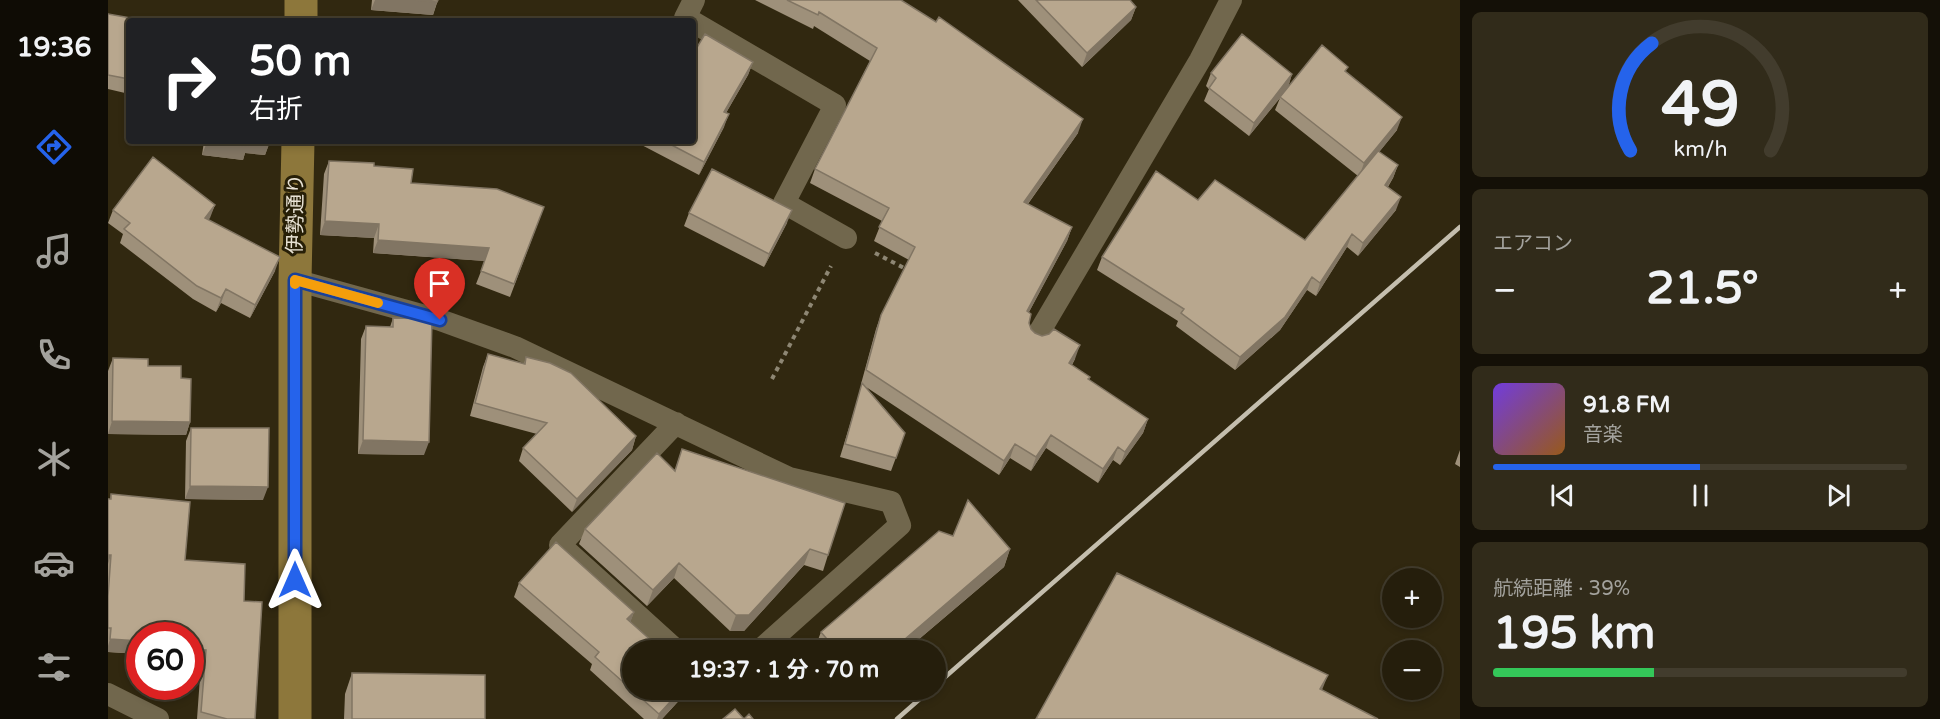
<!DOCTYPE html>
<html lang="ja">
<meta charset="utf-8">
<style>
body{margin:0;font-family:"Varela Round","Noto Sans JP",sans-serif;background:#312b1a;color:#f1f3f6;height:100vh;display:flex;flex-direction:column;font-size:22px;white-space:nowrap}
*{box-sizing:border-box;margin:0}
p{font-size:20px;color:#a3a29d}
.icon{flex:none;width:33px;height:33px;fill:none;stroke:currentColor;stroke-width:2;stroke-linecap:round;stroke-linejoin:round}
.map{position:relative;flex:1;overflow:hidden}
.panel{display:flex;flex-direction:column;gap:12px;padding:12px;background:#141007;width:480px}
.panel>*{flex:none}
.top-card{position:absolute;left:18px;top:18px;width:570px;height:126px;border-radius:6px;box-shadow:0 3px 9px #0003,0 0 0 2px #423c2d;background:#202124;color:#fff;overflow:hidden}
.controls{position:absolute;left:1274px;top:568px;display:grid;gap:12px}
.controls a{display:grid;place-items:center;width:60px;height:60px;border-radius:50%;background:#251e0c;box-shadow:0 3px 9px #0003,0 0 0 2px #423c2d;font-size:30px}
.speed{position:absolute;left:18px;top:622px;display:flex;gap:12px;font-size:30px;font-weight:700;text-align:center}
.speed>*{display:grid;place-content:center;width:78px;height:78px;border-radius:50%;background:#251e0c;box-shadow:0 3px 9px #0003,0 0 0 2px #423c2d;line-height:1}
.speed .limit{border:9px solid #d22;background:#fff;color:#111}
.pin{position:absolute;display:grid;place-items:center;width:51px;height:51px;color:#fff;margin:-62px -26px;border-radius:50% 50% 50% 0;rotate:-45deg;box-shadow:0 0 6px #0007}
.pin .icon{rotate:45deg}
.me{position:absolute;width:66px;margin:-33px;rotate:0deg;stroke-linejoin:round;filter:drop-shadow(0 0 4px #0008)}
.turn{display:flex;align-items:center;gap:21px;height:126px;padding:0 24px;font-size:27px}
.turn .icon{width:78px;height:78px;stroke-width:2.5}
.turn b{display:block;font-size:42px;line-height:51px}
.big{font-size:45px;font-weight:700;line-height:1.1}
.panel .card{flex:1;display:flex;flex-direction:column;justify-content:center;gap:9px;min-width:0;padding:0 21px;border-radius:9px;background:#312b1a}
.panel .dial{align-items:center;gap:0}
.dial svg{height:156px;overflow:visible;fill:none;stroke:#423c2d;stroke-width:7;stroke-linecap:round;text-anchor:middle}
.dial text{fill:#f1f3f6;stroke:none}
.song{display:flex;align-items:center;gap:18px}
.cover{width:72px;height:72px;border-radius:9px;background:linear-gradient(135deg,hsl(260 70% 55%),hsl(30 70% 35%))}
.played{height:6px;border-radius:3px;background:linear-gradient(90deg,#2563eb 50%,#423c2d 50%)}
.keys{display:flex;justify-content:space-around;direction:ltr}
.heat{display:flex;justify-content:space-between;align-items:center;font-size:33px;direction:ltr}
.charge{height:9px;border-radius:4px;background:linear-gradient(90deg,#34c759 39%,#423c2d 0)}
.trip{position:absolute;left:514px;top:640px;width:324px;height:60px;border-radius:30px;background:#251e0c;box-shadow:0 3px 9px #0003,0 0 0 2px #423c2d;font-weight:700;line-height:60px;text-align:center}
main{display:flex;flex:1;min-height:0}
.menu{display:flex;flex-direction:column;width:108px;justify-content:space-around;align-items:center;background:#0f0c05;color:#a3a29d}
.menu .icon{width:42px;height:42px}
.menu .active{color:#2563eb}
.menu b{font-size:27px;color:#f1f3f6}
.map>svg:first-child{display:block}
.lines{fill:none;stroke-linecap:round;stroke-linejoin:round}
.path{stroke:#8e8774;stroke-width:4;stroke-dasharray:4.5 4.5;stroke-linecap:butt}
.lane{stroke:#71674d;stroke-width:22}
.primary{stroke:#8d773b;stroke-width:33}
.rail{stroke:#c4beae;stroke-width:4.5}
.wall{fill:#9e907a}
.shaded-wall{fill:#817563}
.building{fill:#b8a78e;stroke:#817563;stroke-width:1.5}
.route-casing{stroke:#184099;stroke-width:15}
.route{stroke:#2563eb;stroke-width:10}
.slow{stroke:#f59e0b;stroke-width:10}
.labels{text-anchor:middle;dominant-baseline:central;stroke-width:6;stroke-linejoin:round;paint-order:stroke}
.street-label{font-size:20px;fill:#e9e3d5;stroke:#271f07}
</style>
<main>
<nav class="menu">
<b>19:36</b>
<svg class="icon active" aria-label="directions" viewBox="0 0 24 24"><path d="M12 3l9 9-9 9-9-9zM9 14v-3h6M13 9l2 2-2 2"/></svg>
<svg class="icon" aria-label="music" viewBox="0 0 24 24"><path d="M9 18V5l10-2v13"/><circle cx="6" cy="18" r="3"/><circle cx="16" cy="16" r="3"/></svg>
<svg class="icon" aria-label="phone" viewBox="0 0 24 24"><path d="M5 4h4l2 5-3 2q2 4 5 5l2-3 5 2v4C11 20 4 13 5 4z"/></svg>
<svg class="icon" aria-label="climate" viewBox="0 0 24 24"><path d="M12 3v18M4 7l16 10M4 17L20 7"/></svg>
<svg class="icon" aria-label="car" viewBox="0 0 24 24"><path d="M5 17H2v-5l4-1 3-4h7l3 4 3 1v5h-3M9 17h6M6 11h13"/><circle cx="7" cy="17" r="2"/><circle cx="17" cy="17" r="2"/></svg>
<svg class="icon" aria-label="filters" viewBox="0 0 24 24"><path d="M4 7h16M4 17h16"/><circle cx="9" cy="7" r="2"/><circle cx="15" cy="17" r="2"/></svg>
</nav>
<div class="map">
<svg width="1352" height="719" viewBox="0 0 1352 719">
<rect width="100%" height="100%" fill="#312810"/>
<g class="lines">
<path class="path" d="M767 253 800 270
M664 379 723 266"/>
<path class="lane" d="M582 21 577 18 586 0
M585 22 727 105 676 203 738 238
M187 280 332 320 407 347 681 478 783 502 792 525 651 651
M929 336 1092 60 1123 0
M568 423 452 545 569 651
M0 694 50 719"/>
<path class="primary" d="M193 21V0
M187 719V280L190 141"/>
<path class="rail" d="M828 685 1352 227
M789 719 822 690"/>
</g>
<path class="wall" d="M264 0H330L325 15 263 10Z
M647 0H793L970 133 920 204 964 227 959 241 921 312V323L923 329 927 333 967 359 964 365 982 377 981 380 1040 419 1035 433 1012 465 1005 460 990 483 938 448 923 471 902 458 891 475 758 387 797 433 783 471 732 457 754 385 753 384 768 329 773 315 801 260 766 241 774 221 702 183 707 169 762 61 706 26 705 29Z
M910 0H1022L1028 7 1023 20 974 67Z
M0 14 21 21V83L17 93 0 89Z
M645 62 640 75 618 113 616 127 591 175 526 141H585Z
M1238 72 1289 130 1271 152 1290 165 1285 178 1280 187 1288 210 1250 256 1239 247 1208 296 1199 290 1172 330 1127 370 1068 326 1070 321 989 270 994 257 1090 200 1197 240 1250 176 1167 110 1172 98 1141 136 1096 101 1101 89 1098 86 1103 73 1184 74 1180 87Z
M96 141H162L157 155 137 153 135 160 94 155Z
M221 161 266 166 303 183 436 207 402 297 368 284 377 261 265 253 266 238 212 235 216 174Z
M107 205 100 220 167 271 142 318 113 303 108 312 85 299 12 243 15 234 0 223 5 210Z
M581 213 679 223 656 267 576 226Z
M285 318 316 455 250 454 253 339 258 326 282 327Z
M380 354 416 364 418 357 528 436 524 450 464 512 411 461 415 448 429 434 362 416 375 367Z
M5 358 40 366 73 378 82 422 78 435 0 434V371Z
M83 428 155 500 77 499 78 441Z
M574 449 720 555 715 571 696 565 636 631H622L566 578 539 606 471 544 477 529 567 470Z
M1352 450V467L1347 464Z
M3 494 77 560 136 601 147 719H89L93 663 82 636H32V654L0 652V499H2Z
M845 536 902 549 896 567 797 651H707L706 650 713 632Z
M411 583 526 612 522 622 580 691 554 719H536L482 670 484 664 406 597Z
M244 673 377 719H236L237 694Z
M741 690H752L745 695Z"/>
<path class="shaded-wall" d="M267 0H307L329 2 325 15 263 10Z
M1028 7 1023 20 974 67 979 53Z
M645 62 640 75 611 125 616 112Z
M1184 74 1180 88 1141 136 1146 123Z
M621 114 616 127 591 175 596 162Z
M1294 117 1289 130 1251 177 1256 163Z
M975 119 970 133 911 216 916 202Z
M153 141 162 142 157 155 137 153 135 160 94 155 99 142Z
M1290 165 1285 178 1272 198 1277 185Z
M1293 197 1288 210 1250 256 1255 243Z
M107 205 102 218 92 231 97 218Z
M684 210 679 223 656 267 661 254Z
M217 221 271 224 266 238 212 235Z
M964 227 959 241 914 325 919 311Z
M1244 234 1239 247 1208 296 1212 283Z
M270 240 381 248 377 261 265 253Z
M172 257 167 271 142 318 147 305Z
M1204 277 1199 290 1172 330 1127 370 1132 357Z
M118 289 113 303 108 312 113 298Z
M972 345 967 359 956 377 961 363Z
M1040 419 1035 433 1012 465 1017 452Z
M4 421 82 422 78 435 0 434Z
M943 435 938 448 923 471 928 457Z
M528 436 524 450 464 512 469 499Z
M255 440 321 442 316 455 250 454Z
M907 444 902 458 891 475 896 461Z
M1010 447 1005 460 990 483 995 469Z
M82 486 160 487 155 500 77 499Z
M702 549 696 565 636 631H622L628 615Z
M902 549 896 567 797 651H783Z
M0 555H3L0 564Z
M571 563 566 578 539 606 545 590Z
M526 612 521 626 519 619Z
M2 639 32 641V654L0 652V646Z
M82 649 98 650 93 663 82 662Z
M1220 675 1212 695V689Z
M573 690H580L554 719H549L551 714Z
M747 690H752L745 695Z"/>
<path class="building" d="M307 0H330L329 2Z
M679 0H793L828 22 831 17 975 119 916 202 964 227 919 311 923 314 921 323 923 329 927 333 934 336 941 334 946 329 972 345 961 363 982 377 980 379 1040 419 1017 452 1010 447 995 469 943 435 928 457 907 444 896 461 758 370 773 315 807 247 771 227 781 208 707 169 769 48 711 12 710 15Z
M928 0H1022L1028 7 979 53Z
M0 14 34 20 21 21V79L0 75Z
M597 34 645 62 616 112 621 114 596 162 556 141H585V54Z
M1134 34 1184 74 1146 123 1101 88 1108 78 1103 73Z
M1214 45 1240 67 1237 71 1294 117 1256 163 1172 97Z
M99 141H140V146L99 142Z
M1270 151 1290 165 1277 185 1293 197 1255 243 1244 234 1212 283 1204 277 1177 317 1132 357 1073 313 1076 309 994 257 1048 171 1090 200 1107 180 1197 240Z
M45 157 107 205 97 218 172 257 147 305 118 289 113 298 89 286 16 229 22 223 5 210Z
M221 161 266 163V166L305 169 303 183 389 189 436 207 406 284 373 271 381 248 270 240 271 224 217 221Z
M604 169 684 210 661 254 581 213Z
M285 318 324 319 321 442 255 440 258 326 285 327Z
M380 354 417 364 418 357 442 363 463 373 528 436 469 499 415 448 439 423 367 403Z
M5 358 40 359V366H73V378L83 379 82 422 4 421Z
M754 383 797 433 788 458 737 444Z
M83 428H161L160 487 82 486Z
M574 449 737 503 720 555 702 549 641 615H628L571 563 545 590 477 529 549 453 567 471Z
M3 494 82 502 77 560 137 564 136 601 154 602 147 719H119L93 712 98 650 82 649V636H32V641L2 639 3 628H0V596L3 555H0V499H3Z
M860 500 902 549 783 651H729L713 632 831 531 845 536Z
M448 542 526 612 519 619 555 651H525V690H573L551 714 487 657 491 652 411 583Z
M1009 573 1220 675 1212 689 1270 719H928Z
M244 673 377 675V719H244Z
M627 709 636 719 641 714 645 719H615Z"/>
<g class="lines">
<g class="route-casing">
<path id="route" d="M187 580V280L332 320"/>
</g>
<use href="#route" class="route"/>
<path class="slow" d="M187 284V280L270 303"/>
</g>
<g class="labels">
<g class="street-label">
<text transform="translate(188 214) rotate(-89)">伊勢通り</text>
</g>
</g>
</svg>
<div class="controls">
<a>+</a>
<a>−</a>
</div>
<div class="speed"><div class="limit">60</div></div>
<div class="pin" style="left:332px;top:320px;background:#d93025"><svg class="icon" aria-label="arrive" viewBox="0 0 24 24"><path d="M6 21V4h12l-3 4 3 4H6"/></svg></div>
<svg class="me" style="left:187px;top:580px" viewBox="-20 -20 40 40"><path d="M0-17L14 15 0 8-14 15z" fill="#2563eb" stroke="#fff" stroke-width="4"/></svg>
<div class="trip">19:37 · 1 分 · 70 m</div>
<div class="top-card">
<div class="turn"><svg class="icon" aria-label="right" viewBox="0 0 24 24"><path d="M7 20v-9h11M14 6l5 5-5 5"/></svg><div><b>50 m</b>右折</div></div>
</div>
</div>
<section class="panel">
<div class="card dial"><svg viewBox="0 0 100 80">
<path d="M14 69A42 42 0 1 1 86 69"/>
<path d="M14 69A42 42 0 0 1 25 14" stroke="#2563eb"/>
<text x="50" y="56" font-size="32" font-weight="700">49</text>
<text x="50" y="72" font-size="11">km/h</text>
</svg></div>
<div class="card"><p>エアコン</p>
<div class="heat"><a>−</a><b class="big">21.5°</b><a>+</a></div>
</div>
<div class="card">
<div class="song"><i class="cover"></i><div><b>91.8 FM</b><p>音楽</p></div></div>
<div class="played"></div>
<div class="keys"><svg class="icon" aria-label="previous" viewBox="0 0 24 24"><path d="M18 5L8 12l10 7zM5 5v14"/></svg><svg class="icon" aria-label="pause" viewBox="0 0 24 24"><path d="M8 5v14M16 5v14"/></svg><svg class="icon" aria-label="next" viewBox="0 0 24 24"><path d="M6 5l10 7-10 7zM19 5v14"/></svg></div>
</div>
<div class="card"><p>航続距離 · 39%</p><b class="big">195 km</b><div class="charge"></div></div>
</section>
</main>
